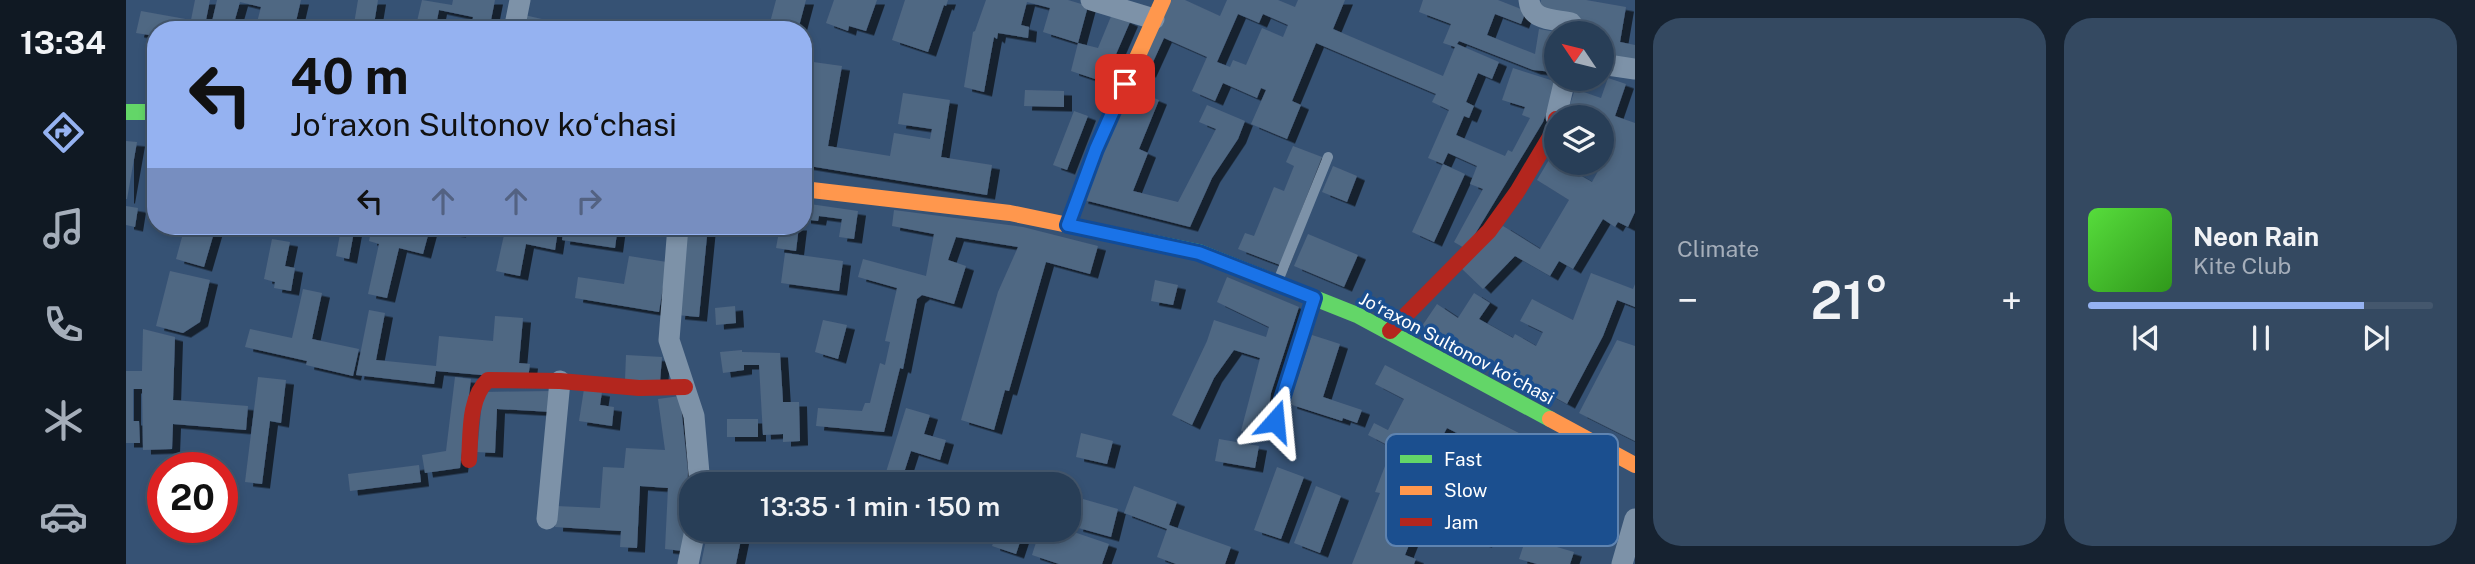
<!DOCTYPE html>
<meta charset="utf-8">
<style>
body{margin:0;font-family:"Public Sans",sans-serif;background:#344961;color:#f1f3f6;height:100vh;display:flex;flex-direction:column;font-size:26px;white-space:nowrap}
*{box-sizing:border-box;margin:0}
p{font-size:23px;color:#a5aeba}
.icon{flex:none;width:38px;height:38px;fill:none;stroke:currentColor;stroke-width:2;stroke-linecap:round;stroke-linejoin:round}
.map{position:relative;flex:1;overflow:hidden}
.panel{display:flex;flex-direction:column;gap:18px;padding:18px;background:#162230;width:840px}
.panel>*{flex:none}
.guide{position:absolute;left:21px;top:21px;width:665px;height:214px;border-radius:28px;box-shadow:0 4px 10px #0003,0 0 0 2px #44576d;background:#95b2f1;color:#111;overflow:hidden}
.needle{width:46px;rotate:305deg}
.fabs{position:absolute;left:1418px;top:21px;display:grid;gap:14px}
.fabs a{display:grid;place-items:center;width:70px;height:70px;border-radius:50%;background:#283e57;box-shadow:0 4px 10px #0003,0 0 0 2px #44576d;font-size:35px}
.speed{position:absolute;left:21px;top:452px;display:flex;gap:14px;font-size:35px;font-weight:700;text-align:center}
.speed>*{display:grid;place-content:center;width:91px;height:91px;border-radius:50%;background:#283e57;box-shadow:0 4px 10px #0003,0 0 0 2px #44576d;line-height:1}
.speed .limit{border:10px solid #d22;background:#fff;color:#111}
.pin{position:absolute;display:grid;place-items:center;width:60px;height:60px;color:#fff;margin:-30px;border-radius:14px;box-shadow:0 4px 10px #0006}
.me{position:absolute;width:77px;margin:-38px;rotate:18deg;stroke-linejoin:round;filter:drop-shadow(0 0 5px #0008)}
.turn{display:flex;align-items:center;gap:24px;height:147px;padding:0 28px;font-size:32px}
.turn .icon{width:91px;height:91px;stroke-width:2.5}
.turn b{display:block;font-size:49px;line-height:60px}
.lanes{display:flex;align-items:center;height:66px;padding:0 28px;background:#0003;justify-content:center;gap:35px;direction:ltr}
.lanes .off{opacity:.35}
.big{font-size:52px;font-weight:600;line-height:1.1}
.panel .tile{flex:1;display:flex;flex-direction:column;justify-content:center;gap:10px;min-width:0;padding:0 24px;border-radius:28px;background:#344961}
.song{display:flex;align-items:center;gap:21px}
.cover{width:84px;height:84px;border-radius:10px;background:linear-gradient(135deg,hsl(110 70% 55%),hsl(110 70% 35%))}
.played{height:7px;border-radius:4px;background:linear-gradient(90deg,#95b2f1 80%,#44576d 80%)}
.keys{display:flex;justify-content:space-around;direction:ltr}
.heat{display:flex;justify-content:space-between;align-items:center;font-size:38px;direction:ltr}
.panel .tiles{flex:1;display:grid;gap:18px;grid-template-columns:repeat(2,1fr)}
.trip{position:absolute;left:553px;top:472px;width:402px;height:70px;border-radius:28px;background:#283e57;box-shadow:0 4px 10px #0003,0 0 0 2px #44576d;font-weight:600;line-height:70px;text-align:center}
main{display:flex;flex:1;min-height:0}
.tab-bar{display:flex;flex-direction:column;width:126px;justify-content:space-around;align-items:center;background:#101923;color:#a5aeba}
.tab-bar .icon{width:49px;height:49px}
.tab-bar .active{color:#95b2f1}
.tab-bar b{font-size:32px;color:#f1f3f6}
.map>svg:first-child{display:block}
.building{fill:#506783;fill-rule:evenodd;filter:url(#shadow)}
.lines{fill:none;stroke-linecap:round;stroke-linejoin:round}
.lane{stroke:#7d92a8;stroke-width:10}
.street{stroke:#7d92a8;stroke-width:21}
.fast{stroke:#63d668;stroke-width:16}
.slow{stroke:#ff974d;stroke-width:16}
.jam{stroke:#b3261e;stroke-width:16}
.route-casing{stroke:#114b97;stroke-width:18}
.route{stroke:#1a73e8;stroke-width:12}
.labels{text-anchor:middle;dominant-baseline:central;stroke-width:7;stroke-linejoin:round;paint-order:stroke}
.street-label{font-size:18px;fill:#fff;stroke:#1b4f8f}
.key{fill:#1b4f8f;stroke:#5f84b1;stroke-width:2}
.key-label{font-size:19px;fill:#fff}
</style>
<main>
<nav class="tab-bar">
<b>13:34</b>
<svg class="icon active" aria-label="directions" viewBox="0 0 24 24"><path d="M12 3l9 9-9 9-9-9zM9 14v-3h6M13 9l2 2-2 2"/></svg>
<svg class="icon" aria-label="music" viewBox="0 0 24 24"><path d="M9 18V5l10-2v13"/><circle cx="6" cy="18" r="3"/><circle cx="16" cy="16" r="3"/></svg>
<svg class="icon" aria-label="phone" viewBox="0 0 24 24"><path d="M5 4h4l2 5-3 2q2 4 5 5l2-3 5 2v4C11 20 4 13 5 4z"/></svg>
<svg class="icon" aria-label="climate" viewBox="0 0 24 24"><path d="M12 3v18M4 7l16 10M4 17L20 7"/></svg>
<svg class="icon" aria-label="car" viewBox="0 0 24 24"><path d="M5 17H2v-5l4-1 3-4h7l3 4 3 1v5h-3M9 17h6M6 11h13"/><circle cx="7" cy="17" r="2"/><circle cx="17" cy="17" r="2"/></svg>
</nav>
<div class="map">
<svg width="1509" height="564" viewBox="0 0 1509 564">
<defs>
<filter id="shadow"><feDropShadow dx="8" dy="4.5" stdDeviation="0" flood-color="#0009"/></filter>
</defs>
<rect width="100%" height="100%" fill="#365274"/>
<path class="building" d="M69 0H84L78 30H30V36L10 33 15 11 65 20Z
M91 0H175L168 30H129L135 7 114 2 106 30H84Z
M232 0H252L247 30H227Z
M296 0 326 5 327 0H369L363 30H345L347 17 313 10 309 30H289Z
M650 0H680L672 30H642Z
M708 0H751L740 31 723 26 722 31 700 23Z
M779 0H822L820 6 818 5 802 52 766 40Z
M860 0H942L962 6 952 43 917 32 924 8 901 2 895 25 903 27 902 38 872 33 871 39 868 37 858 92 838 87 847 32 849 31Z
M1042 0H1059L1094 16 1101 0H1152L1169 7 1172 0H1219L1207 29 1317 76 1329 47 1317 43 1325 24 1293 12 1297 0H1372L1400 11 1395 24 1369 14 1361 35 1409 54 1413 29 1430 32 1427 72 1407 70 1333 41 1331 44 1373 62 1366 79 1352 73 1340 102 1348 106 1343 118 1338 116 1330 135 1379 156 1382 150 1386 152 1404 118 1396 115 1399 107 1376 100 1387 68 1431 82 1417 122 1340 249 1328 242 1357 189 1344 184 1351 166 1322 153 1317 164 1302 158 1323 110 1306 102 1310 94 1190 43 1166 101 1175 105 1161 139 1125 124 1140 90 1135 88 1131 98 1097 83 1089 101 1066 91 1081 57 1038 38 1022 73 1012 68ZM1112 14 1133 23 1137 14 1162 25 1157 37 1136 28 1120 65 1107 60 1104 67 1091 62Z
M1415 0H1460L1500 7 1494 42 1509 45V64L1475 59V33H1454L1456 21 1412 13Z
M394 14 420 20 417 30H391Z
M986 14 1004 22 978 82 945 71 952 43 972 48Z
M29 49H30V98L19 95Z
M680 61 716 66 702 146 764 156 768 133 804 139 806 129 772 124 777 93 824 100 815 157 866 165 861 195 677 165V80Z
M1482 78 1500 84 1489 116 1509 123V212L1502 227 1492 222 1489 227 1477 219 1447 269 1433 261 1424 276 1389 256 1357 289 1335 268 1377 226 1414 249 1443 200 1411 180 1424 158 1466 182 1486 146 1475 142V117H1440L1449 89 1475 98Z
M1001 87 1033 100 1013 149 1022 153 1007 191 1052 202 1090 129 1073 122 1081 105 1119 121 1112 139 1086 178 1064 227 954 199Z
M899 90 938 91V107L898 106Z
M948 111 962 116 941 170 927 165Z
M0 141 11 142 1 199H0Z
M1167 146 1196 157 1154 265 1112 249 1119 233 1128 236 1148 187 1158 191 1168 166 1160 162Z
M1317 164 1339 174 1308 242 1286 232Z
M1207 166 1231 176 1221 202 1196 192Z
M677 203 732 211 728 239 713 237 716 219 693 216 692 221 677 219Z
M0 206 12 208 9 227 0 225Z
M768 210 897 227 972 246 964 274 920 262 883 391 879 390 868 430 835 420 872 292 892 247 830 237 822 260 840 266 828 304 796 295 791 299 777 369 774 368 758 432 690 426 692 408 736 411 739 403H744L754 363 759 365 764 342 759 341 771 288 732 277 737 259 800 276 808 234 766 226Z
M59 226H90L78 267 50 259Z
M202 226H229L223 259 210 256 214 234 201 231Z
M246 226 304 228 297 254 273 248 261 298 242 294 253 244 243 241Z
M309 226H333L332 233 308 229Z
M380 226H410L432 230 429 250 400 244 394 276 370 271Z
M438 226H492L489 248 436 240Z
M560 226H582L573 317 551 315Z
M654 226H673L670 251 650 248Z
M1182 234 1232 255 1218 287 1168 266Z
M146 239 164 242 159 266 169 268 165 291 148 288 149 282 138 279Z
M659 253 717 261 713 291 655 283Z
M503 256 541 262 533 312 449 298 452 277 498 284Z
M44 271 84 280 74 322 57 333 30 326Z
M1465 273 1507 289 1509 284V307L1491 300 1477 336 1441 404 1335 346 1333 350 1296 326 1311 304 1332 318 1348 293 1364 303 1353 319 1387 338 1389 334 1410 346 1417 332 1394 321 1406 299 1447 320Z
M1101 277 1173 307 1145 393 1139 436 1115 431 1134 358 1108 350 1088 378 1066 425 1046 415 1081 341 1088 320 1140 337 1143 327 1091 302Z
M1029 280 1052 285 1047 305 1025 301Z
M177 289 196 293 186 339 233 349 227 376 180 365 181 361 119 347 124 329 166 338Z
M609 306 610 323 590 325 589 308Z
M243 310 259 313 250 360 310 366 313 336 367 341 369 316 397 318 393 363 404 364 402 379 310 371 308 384 230 375Z
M697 320 721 325 712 359 689 352Z
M17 329 49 337 47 400 122 406 120 430 47 424 46 449 17 450 16 389H7V421H13L14 443H0V371H16Z
M1186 335 1214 344 1197 397 1236 410 1231 423 1217 418 1216 421 1163 404Z
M1491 340 1509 346V441L1453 413Z
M616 350V352L654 353 657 402H673L674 441 657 442V434L637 435 633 365H618V370L597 373 594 352Z
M500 355 536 357 534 382 499 380Z
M1259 365 1409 441 1407 447 1475 467 1466 497 1447 492 1438 524 1406 515 1420 468 1403 463 1389 509 1406 515 1400 535 1364 524 1358 543 1292 522 1279 555 1290 559 1288 564H1226L1254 493 1249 492 1261 461 1289 472 1281 490 1301 498 1299 504 1354 522 1360 501 1353 499 1359 477 1366 479 1372 461 1383 465 1387 452 1371 443 1367 451 1321 428 1297 473 1279 464 1283 456 1242 435 1248 423 1262 430 1278 399 1249 384Z
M132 377 160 380 155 423 144 421 136 484 119 482Z
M329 377 345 379 334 468 299 473 296 455 320 451Z
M458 389 476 392 474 405 488 407 486 426 453 421Z
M428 391 426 412 371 409 369 453 351 452 357 392Z
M554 396 562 472 557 551 539 549 542 488 514 486 511 548 494 547 495 531 429 527 430 506 474 508 477 467 498 468 500 448 539 450 532 399Z
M780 408 804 415 798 434 820 440 814 460 785 451 774 485H756Z
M601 419H632V437H601Z
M955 433 987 441 981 464 950 457Z
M1093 439 1133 446 1129 468 1089 461Z
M293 465 295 482 224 491 222 474Z
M1151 467 1178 477 1155 539 1128 530Z
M23 478H37V504L22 503Z
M1008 486 1051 502 1043 525 1105 547 1099 564H1050L1031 557 1041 529 998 513Z
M1190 486 1215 496 1194 553 1168 543Z
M957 499 992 509 985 537 949 527Z
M582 530H617L610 564H575Z
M872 530H898L890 554 866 546Z
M914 530H942L983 544 976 564H933L906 555Z
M1400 538 1448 552 1444 564H1411L1393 559Z"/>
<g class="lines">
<path class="lane" d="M1152 281 1202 157
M1149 421 1187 301"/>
<path class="street" d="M965 0 1028 19
M1403 0C1405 21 1427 19 1445 23L1449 29 1448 33
M388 30 394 0
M1475 64 1509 69
M1430 117 1439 79
M552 226 543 340 568 416 574 485
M421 519 434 381
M562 564 569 530
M1496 564 1509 519"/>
<path class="fast" d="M0 112H30
M947 226 1073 252 1231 315 1424 419"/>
<path class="slow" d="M677 189 884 213 947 226
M942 225 970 149 1037 0
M1424 419 1509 465"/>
<path class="jam" d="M1264 331 1363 231 1391 192 1428 130 1430 119
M343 460C345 435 342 398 362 380L434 381 513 388 559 387"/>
</g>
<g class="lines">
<g class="route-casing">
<path id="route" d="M999 84 970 149 942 225 1073 253 1188 298 1149 421"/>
</g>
<use href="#route" class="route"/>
</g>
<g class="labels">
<g class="street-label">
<text transform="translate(1331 348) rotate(28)">Joʻraxon Sultonov koʻchasi</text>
</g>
</g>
<rect x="1260" y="434" width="232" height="112" rx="10" class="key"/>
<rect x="1274" y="455" width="32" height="8" fill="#63d668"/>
<rect x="1274" y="486" width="32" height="9" fill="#ff974d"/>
<rect x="1274" y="518" width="32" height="8" fill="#b3261e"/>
<g class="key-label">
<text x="1318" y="466">Fast</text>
<text x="1318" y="497">Slow</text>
<text x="1318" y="529">Jam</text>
</g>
</svg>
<div class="fabs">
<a><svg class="needle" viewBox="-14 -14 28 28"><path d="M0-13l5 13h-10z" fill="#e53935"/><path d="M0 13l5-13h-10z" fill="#a5aeba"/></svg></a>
<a><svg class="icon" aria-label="layers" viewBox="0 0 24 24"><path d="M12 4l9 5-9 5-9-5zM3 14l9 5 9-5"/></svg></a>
</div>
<div class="speed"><div class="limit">20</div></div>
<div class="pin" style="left:999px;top:84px;background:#d93025"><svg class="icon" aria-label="arrive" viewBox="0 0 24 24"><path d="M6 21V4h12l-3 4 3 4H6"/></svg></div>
<svg class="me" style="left:1149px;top:421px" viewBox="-20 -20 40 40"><path d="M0-17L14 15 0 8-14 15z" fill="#1a73e8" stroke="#fff" stroke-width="4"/></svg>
<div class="trip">13:35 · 1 min · 150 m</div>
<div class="guide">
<div class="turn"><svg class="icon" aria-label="left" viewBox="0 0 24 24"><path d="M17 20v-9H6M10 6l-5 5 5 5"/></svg><div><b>40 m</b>Joʻraxon Sultonov koʻchasi</div></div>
<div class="lanes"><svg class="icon" aria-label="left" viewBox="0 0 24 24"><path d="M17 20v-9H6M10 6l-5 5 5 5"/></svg><svg class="icon off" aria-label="ahead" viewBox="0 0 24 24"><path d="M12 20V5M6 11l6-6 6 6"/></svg><svg class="icon off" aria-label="ahead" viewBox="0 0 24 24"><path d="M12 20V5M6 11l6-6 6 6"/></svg><svg class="icon off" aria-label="right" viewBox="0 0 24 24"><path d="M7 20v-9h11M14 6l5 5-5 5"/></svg></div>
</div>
</div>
<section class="panel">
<div class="tiles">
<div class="tile"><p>Climate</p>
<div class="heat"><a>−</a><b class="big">21°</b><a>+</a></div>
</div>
<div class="tile">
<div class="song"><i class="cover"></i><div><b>Neon Rain</b><p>Kite Club</p></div></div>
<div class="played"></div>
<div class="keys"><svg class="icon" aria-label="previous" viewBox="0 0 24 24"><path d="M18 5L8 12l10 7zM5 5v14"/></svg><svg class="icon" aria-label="pause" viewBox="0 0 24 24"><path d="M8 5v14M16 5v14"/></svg><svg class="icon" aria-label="next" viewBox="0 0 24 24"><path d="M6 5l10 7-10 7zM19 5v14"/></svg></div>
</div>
</div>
</section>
</main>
